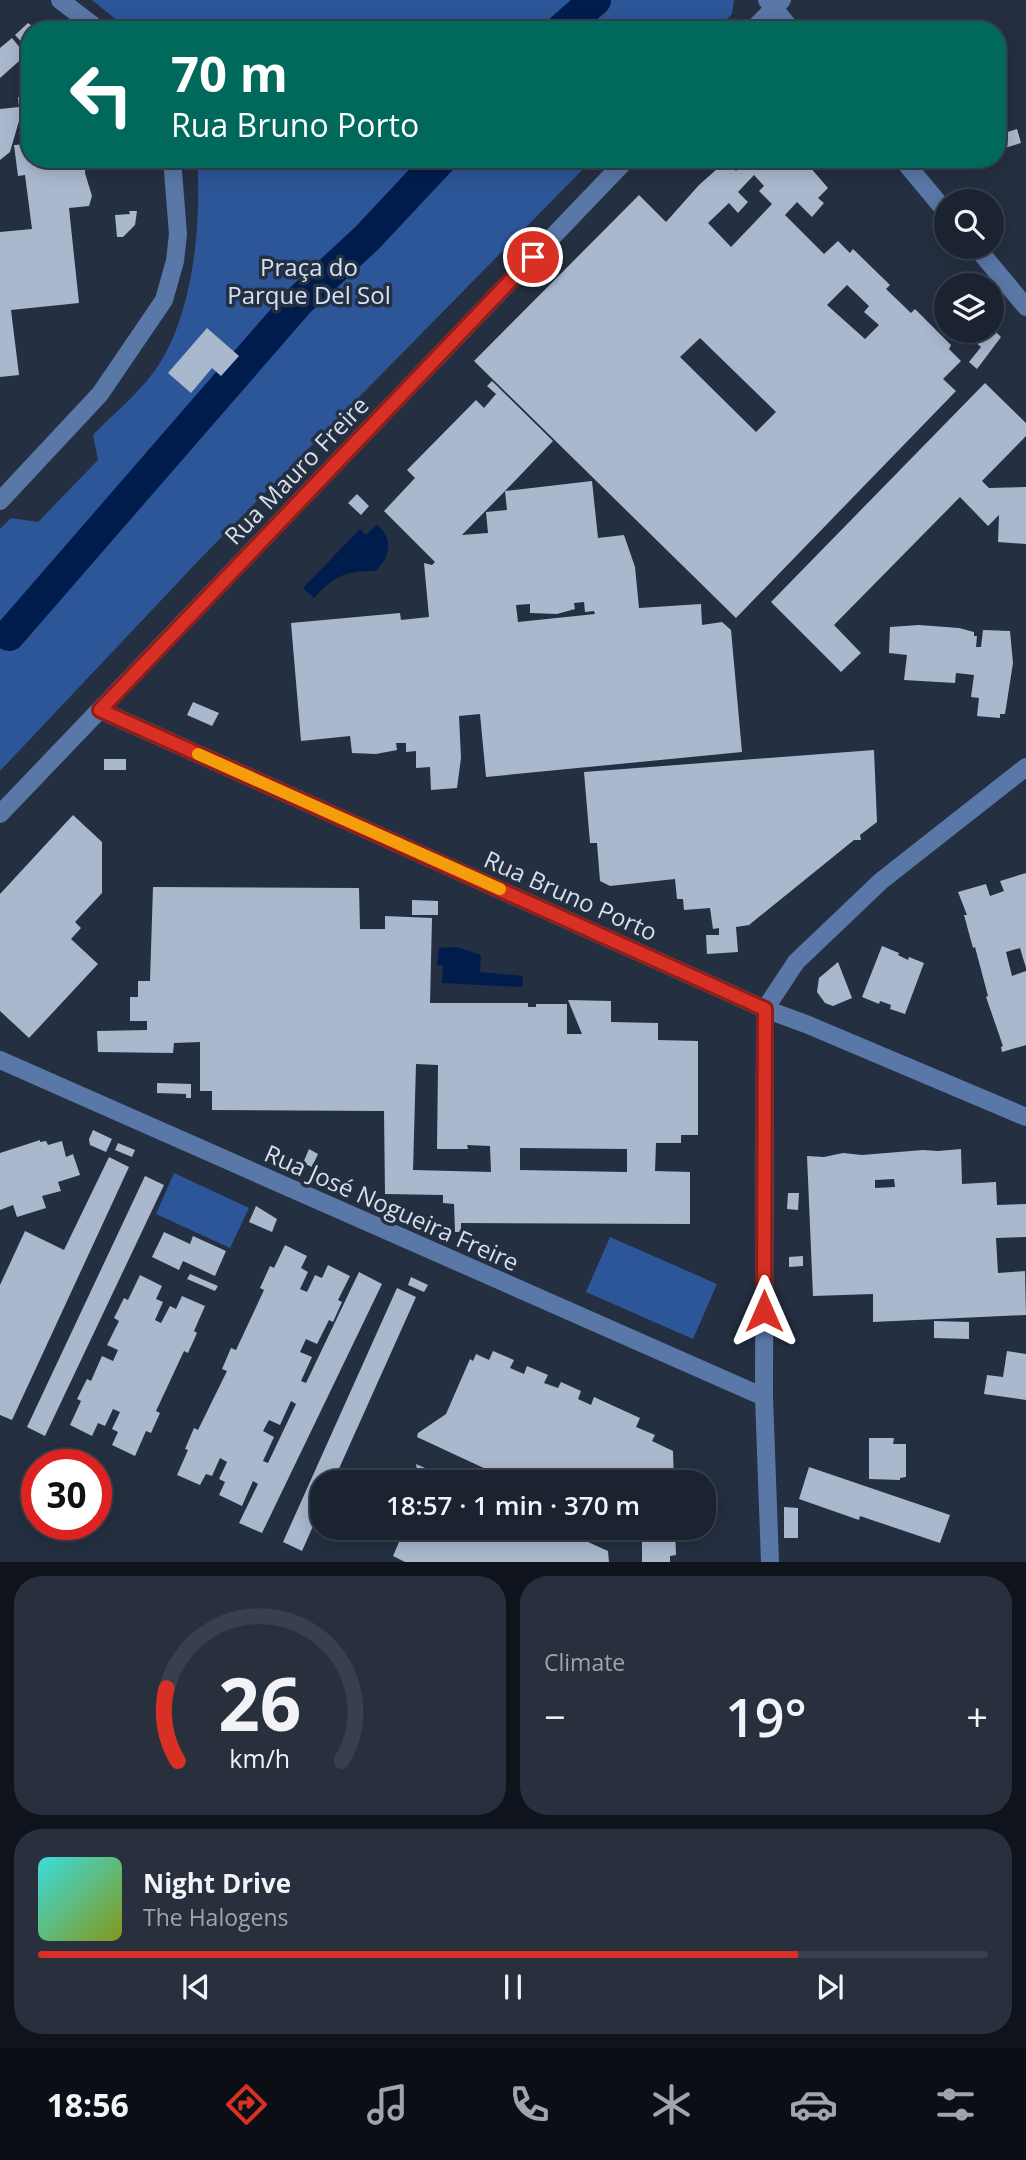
<!DOCTYPE html>
<meta charset="utf-8">
<style>
body{margin:0;font-family:"Open Sans",sans-serif;background:#282f3d;color:#f1f3f6;height:100vh;display:flex;flex-direction:column;font-size:26px;white-space:nowrap}
*{box-sizing:border-box;margin:0}
p{font-size:23px;color:#a0a4ab}
.icon{flex:none;width:38px;height:38px;fill:none;stroke:currentColor;stroke-width:2;stroke-linecap:round;stroke-linejoin:round}
.map{position:relative;height:1562px;overflow:hidden}
.side{display:flex;flex-direction:column;gap:14px;padding:14px;background:#0f131b;flex:1}
.side>*{flex:none}
.banner{position:absolute;left:21px;top:21px;width:985px;height:147px;border-radius:28px;box-shadow:0 4px 18px #0003,0 0 0 2px #39404d;background:#00695c;color:#fff;overflow:hidden}
.tools{position:absolute;left:934px;top:189px;display:grid;gap:14px}
.tools a{display:grid;place-items:center;width:70px;height:70px;border-radius:50%;background:#1b2331;box-shadow:0 4px 18px #0003,0 0 0 2px #39404d;font-size:35px}
.speed{position:absolute;left:21px;top:1449px;display:flex;gap:14px;font-size:35px;font-weight:700;text-align:center}
.speed>*{display:grid;place-content:center;width:91px;height:91px;border-radius:50%;background:#1b2331;box-shadow:0 4px 18px #0003,0 0 0 2px #39404d;line-height:1}
.speed .limit{border:10px solid #d22;background:#fff;color:#111}
.pin{position:absolute;display:grid;place-items:center;width:60px;height:60px;color:#fff;margin:-30px;border:4px solid #fff;border-radius:50%;box-shadow:0 2px 7px #0007}
.me{position:absolute;width:77px;margin:-38px;rotate:0deg;stroke-linejoin:round;filter:drop-shadow(0 0 5px #0008)}
.turn{display:flex;align-items:center;gap:24px;height:147px;padding:0 35px;font-size:32px}
.turn .icon{width:91px;height:91px;stroke-width:2.5}
.turn b{display:block;font-size:49px;line-height:60px}
.big{font-size:52px;font-weight:600;line-height:1.1}
.side .widget{flex:1;display:flex;flex-direction:column;justify-content:center;gap:10px;min-width:0;padding:0 24px;border-radius:28px;background:#282f3d}
.side .dial{align-items:center;gap:0}
.dial svg{height:182px;overflow:visible;fill:none;stroke:#39404d;stroke-width:7;stroke-linecap:round;text-anchor:middle}
.dial text{fill:#f1f3f6;stroke:none}
.song{display:flex;align-items:center;gap:21px}
.cover{width:84px;height:84px;border-radius:10px;background:linear-gradient(135deg,hsl(180 70% 55%),hsl(70 70% 35%))}
.played{height:7px;border-radius:4px;background:linear-gradient(90deg,#d93025 80%,#39404d 80%)}
.keys{display:flex;justify-content:space-around;direction:ltr}
.heat{display:flex;justify-content:space-between;align-items:center;font-size:38px;direction:ltr}
.side .tiles{flex:1;display:grid;gap:14px;grid-template-columns:1fr 1fr}
.widget:last-child{grid-column:span 2}
.trip{position:absolute;left:310px;top:1470px;width:406px;height:70px;border-radius:28px;background:#1b2331;box-shadow:0 4px 18px #0003,0 0 0 2px #39404d;font-weight:600;line-height:70px;text-align:center}
.tabs{display:flex;height:112px;justify-content:space-around;align-items:center;background:#0b0e14;color:#a0a4ab}
.tabs .icon{width:49px;height:49px}
.tabs .current{color:#d93025}
.tabs b{font-size:32px;color:#f1f3f6}
.map>svg:first-child{display:block}
.green{fill:#2c5697}
.water{fill:#001c4d}
.lines{fill:none;stroke-linecap:round;stroke-linejoin:round}
.canal{stroke:#001c4d;stroke-width:32}
.building{fill:#aab8ce;fill-rule:evenodd}
.minor{stroke:#5978a7;stroke-width:18}
.route-casing{stroke:#8d1f18;stroke-width:18}
.route{stroke:#d93025;stroke-width:12}
.slow{stroke:#f59e0b;stroke-width:12}
.labels{text-anchor:middle;dominant-baseline:central;stroke-width:7;stroke-linejoin:round;paint-order:stroke}
.park-label{font-size:24px;fill:#d5e2f5;stroke:#242f41}
.street-label{font-size:24px;fill:#d8dfeb;stroke:#242f41}
</style>
<div class="map">
<svg width="1026" height="1562" viewBox="0 0 1026 1562">
<rect width="100%" height="100%" fill="#242f41"/>
<path class="green" d="M92 0H734L732 14 717 30H129Z
M197 159H593L201 558 0 771V529L11 518 38 522 98 460 93 435C112 415 136 396 153 373 193 320 202 224 197 159Z
M174 1173 249 1208 230 1248 156 1214Z
M610 1237 717 1284 693 1339 586 1292Z"/>
<path class="water" d="M377 524C393 539 391 555 376 571 345 571 335 575 314 598L303 588 360 529 366 535Z
M456 947 481 955 480 972 523 976 522 987 442 983 443 966 437 965 439 948Z"/>
<g class="lines">
<path class="canal" d="M561 30 595 0
M9 635 299 301 367 238 441 159"/>
</g>
<path class="building" d="M28 23 38 30H30V51L15 35Z
M12 38 26 55 0 78V48Z
M18 97H26L10 152 0 160V109L19 107Z
M25 119H30V159H86L85 173 92 196 89 206 69 208 79 303 11 310 19 375 0 377V232L32 229 25 175 18 176 14 145 28 144Z
M1017 129 1021 143 998 150V135Z
M748 159H803L828 188 818 198 824 203 812 217 797 202 785 215 824 254 838 241 850 253 853 249 890 285 886 289 911 313 915 309 951 345 949 349 961 361 943 379 956 391 736 618 474 361 639 195 666 222 699 185 726 161 736 171ZM754 175 764 186 759 191 772 204 731 247 708 223 729 203 738 213 748 202 738 192ZM847 285 869 306 864 312 879 325 865 339 827 305ZM700 338 776 412 756 432 680 357Z
M129 211H137L135 225 123 237H117L115 215 130 214Z
M207 328 239 356 221 376 212 368 191 393 168 373Z
M992 328 1001 337 977 369 969 362 981 347 965 333 992 331Z
M492 381 553 441 505 491 592 481 598 538 624 535 635 567 639 608 701 604 702 625 722 622 731 630 742 752 486 777 480 714 459 716 461 758 457 788 431 790 430 767 416 768V751L406 752V743H396L397 750 376 754 352 753 350 736 301 741 291 623 400 613 401 620 429 617 424 563 432 565 435 562 384 511 415 478 407 470 476 400 484 408 496 394 487 386ZM505 491 507 510 486 512 488 533 462 535ZM584 602 585 612 594 611 595 614 518 622 516 605 530 604V613L557 614 575 609 574 603Z
M985 383 1026 423V436L982 481 989 488 1026 487V544L998 542 999 515 988 526 960 497 834 625 861 653 841 672 771 602Z
M357 494 369 506 361 515 348 503Z
M919 625 959 628 974 632V636H977L976 647H981L983 630 1010 631 1013 663 1005 714H1000V718L977 716 979 698 971 697 974 675 956 673 955 683 904 680 907 655 889 653 890 627Z
M193 702 219 713 212 726 187 715Z
M874 750 877 822 860 835 861 840H854L749 925 736 927 738 952 707 954 706 935H719V928L713 929 710 908 684 910 683 899H677L675 879 610 886 600 881 597 843H590L584 772Z
M104 759H126V770H104Z
M73 815 102 842V893L75 922 81 928 71 939 98 964 29 1038 0 1011V894Z
M1026 873V968L1020 948 1006 952 1012 976 1026 971V1045L1002 1052 1001 1047 1003 1046 986 997 988 996 975 947 973 948 964 915H967L958 892 986 884 990 896 1004 891 1000 881Z
M153 887 359 888 360 929H385V916L432 918 430 1003H528V1007H536V1004H567V1034H582L568 1000 611 1001V1022L658 1023V1040L698 1041V1135H681V1143H656L655 1171 690 1172V1224L461 1223V1232H455L454 1204 443 1203V1195L385 1194 384 1111 212 1110V1091H200V1042L174 1043 173 1053 98 1052 97 1031 147 1030V1021H130V997H138V981H150ZM416 1064 438 1065 437 1149H468L467 1145 490 1146 491 1172 413 1170ZM520 1148 627 1149V1172L520 1170Z
M412 900 438 901V915H412Z
M882 946 899 953 898 955 908 960 909 957 924 963 905 1014 890 1009 891 1005 880 1001 879 1004 862 997Z
M838 962 852 998 833 1006 825 1003 817 992 819 978Z
M157 1083 191 1084V1098H186V1094L157 1093Z
M93 1130 112 1139 106 1152 90 1145 89 1139Z
M40 1140V1142L46 1141 48 1145 62 1141 66 1157 73 1154 80 1175 58 1182 61 1191 42 1196 46 1208 17 1217 13 1205 0 1210V1153Z
M118 1143 135 1150 132 1157 115 1150Z
M309 1149 318 1154 312 1167 303 1163Z
M961 1149 962 1184 996 1182 997 1205 1026 1204V1237L996 1238 998 1273 1025 1271 1026 1315 873 1322V1294L813 1296 807 1156 824 1157 843 1153 862 1155 923 1150 938 1151ZM894 1179 895 1187 875 1188V1180Z
M109 1157 129 1167 12 1420 0 1415V1285L25 1231 64 1250Z
M145 1176 164 1185 45 1436 27 1427Z
M788 1193H799L798 1210 787 1209Z
M256 1206 277 1219 272 1232 249 1222Z
M164 1232 190 1244 193 1236 226 1251 215 1276 183 1261 179 1270 152 1257Z
M285 1245 307 1256 301 1268 308 1272 300 1289 307 1292 315 1275 322 1278 328 1265 350 1276 338 1300 342 1302 333 1322 329 1320 317 1344 306 1339 300 1352 312 1357 301 1381 306 1383 359 1272 382 1284 262 1533 239 1523 258 1484 253 1481 242 1506 219 1495 225 1482 219 1479 227 1462 220 1458 212 1476 206 1474 200 1485 177 1475 188 1450 185 1449 194 1428 198 1430 227 1371 222 1369 231 1348 236 1350 264 1290 260 1288 270 1266 274 1268ZM291 1401 296 1404 268 1463 263 1461 274 1437 263 1431 269 1420 280 1425Z
M803 1256V1266L789 1267V1257Z
M190 1274 218 1286 215 1291 187 1279Z
M140 1275 162 1286 156 1299 163 1302 155 1320 161 1323 170 1306 176 1309 182 1296 205 1306 194 1331 197 1333 188 1353 184 1351 156 1411 160 1413 151 1433 146 1431 135 1456 112 1445 118 1432 112 1429 120 1412 113 1409 105 1426 98 1423 92 1436 70 1425 81 1401 77 1399 87 1379 91 1381 102 1356 113 1361 118 1350 107 1345 119 1321 114 1318 124 1298 128 1300Z
M411 1277 428 1285 424 1292 408 1285Z
M397 1288 416 1297 333 1482H322V1506L302 1551 283 1542Z
M934 1321 969 1322V1339L934 1338Z
M493 1351 514 1360 510 1368 524 1374 527 1366 548 1375 544 1383 558 1388 561 1382 581 1391 578 1399 591 1405 594 1397 640 1418 636 1427 655 1435 652 1441 673 1451 674 1482H643V1479L641 1482H514L417 1437 418 1433 446 1414 470 1359 473 1361 476 1354 489 1360Z
M1007 1351 1026 1354V1400L984 1394 987 1375 1003 1377Z
M869 1438H894L893 1444H906V1477L900 1478V1480L869 1479Z
M416 1464 457 1482H419Z
M809 1467 950 1515 940 1543 860 1516 859 1520 799 1499Z
M784 1507 798 1508V1538H784Z
M405 1528H557L608 1551 609 1562H405L393 1556Z
M642 1528H675L676 1555 670 1556V1562H642Z"/>
<g class="lines">
<path class="minor" d="M60 0 99 30
M767 0 792 30
M752 30 782 0
M902 159 947 213
M976 247 1026 307
M0 501 100 394 164 300 175 261 178 234 172 159
M100 710 765 1009 806 1024 1026 1117
M0 814 627 159
M765 1009 764 1397 770 1562
M765 1009 796 962 881 881 1026 767
M0 1060 764 1397"/>
</g>
<g class="lines">
<g class="route-casing">
<path id="route" d="M533 257 100 710 765 1009 764 1311"/>
</g>
<use href="#route" class="route"/>
<path class="slow" d="M198 754 500 889"/>
</g>
<g class="labels">
<g class="park-label">
<text x="309" y="266">Praça do<tspan x="309" dy="28">Parque Del Sol</tspan></text>
</g>
<g class="street-label">
<text transform="translate(296 470) rotate(-46)">Rua Mauro Freire</text>
<text transform="translate(571 895) rotate(24)">Rua Bruno Porto</text>
<text transform="translate(392 1207) rotate(24)">Rua José Nogueira Freire</text>
</g>
</g>
</svg>
<div class="tools">
<a><svg class="icon" aria-label="search" viewBox="0 0 24 24"><circle cx="10" cy="10" r="6"/><path d="M15 15l6 6"/></svg></a>
<a><svg class="icon" aria-label="layers" viewBox="0 0 24 24"><path d="M12 4l9 5-9 5-9-5zM3 14l9 5 9-5"/></svg></a>
</div>
<div class="speed"><div class="limit">30</div></div>
<div class="pin" style="left:533px;top:257px;background:#d93025"><svg class="icon" aria-label="arrive" viewBox="0 0 24 24"><path d="M6 21V4h12l-3 4 3 4H6"/></svg></div>
<svg class="me" style="left:764px;top:1311px" viewBox="-20 -20 40 40"><path d="M0-17L14 15 0 8-14 15z" fill="#d93025" stroke="#fff" stroke-width="4"/></svg>
<div class="trip">18:57 · 1 min · 370 m</div>
<div class="banner">
<div class="turn"><svg class="icon" aria-label="left" viewBox="0 0 24 24"><path d="M17 20v-9H6M10 6l-5 5 5 5"/></svg><div><b>70 m</b>Rua Bruno Porto</div></div>
</div>
</div>
<section class="side">
<div class="tiles">
<div class="widget dial"><svg viewBox="0 0 100 80">
<path d="M14 69A42 42 0 1 1 86 69"/>
<path d="M14 69A42 42 0 0 1 9 37" stroke="#d93025"/>
<text x="50" y="56" font-size="32" font-weight="700">26</text>
<text x="50" y="72" font-size="11">km/h</text>
</svg></div>
<div class="widget"><p>Climate</p>
<div class="heat"><a>−</a><b class="big">19°</b><a>+</a></div>
</div>
<div class="widget">
<div class="song"><i class="cover"></i><div><b>Night Drive</b><p>The Halogens</p></div></div>
<div class="played"></div>
<div class="keys"><svg class="icon" aria-label="previous" viewBox="0 0 24 24"><path d="M18 5L8 12l10 7zM5 5v14"/></svg><svg class="icon" aria-label="pause" viewBox="0 0 24 24"><path d="M8 5v14M16 5v14"/></svg><svg class="icon" aria-label="next" viewBox="0 0 24 24"><path d="M6 5l10 7-10 7zM19 5v14"/></svg></div>
</div>
</div>
</section>
<nav class="tabs">
<b>18:56</b>
<svg class="icon current" aria-label="directions" viewBox="0 0 24 24"><path d="M12 3l9 9-9 9-9-9zM9 14v-3h6M13 9l2 2-2 2"/></svg>
<svg class="icon" aria-label="music" viewBox="0 0 24 24"><path d="M9 18V5l10-2v13"/><circle cx="6" cy="18" r="3"/><circle cx="16" cy="16" r="3"/></svg>
<svg class="icon" aria-label="phone" viewBox="0 0 24 24"><path d="M5 4h4l2 5-3 2q2 4 5 5l2-3 5 2v4C11 20 4 13 5 4z"/></svg>
<svg class="icon" aria-label="climate" viewBox="0 0 24 24"><path d="M12 3v18M4 7l16 10M4 17L20 7"/></svg>
<svg class="icon" aria-label="car" viewBox="0 0 24 24"><path d="M5 17H2v-5l4-1 3-4h7l3 4 3 1v5h-3M9 17h6M6 11h13"/><circle cx="7" cy="17" r="2"/><circle cx="17" cy="17" r="2"/></svg>
<svg class="icon" aria-label="filters" viewBox="0 0 24 24"><path d="M4 7h16M4 17h16"/><circle cx="9" cy="7" r="2"/><circle cx="15" cy="17" r="2"/></svg>
</nav>
